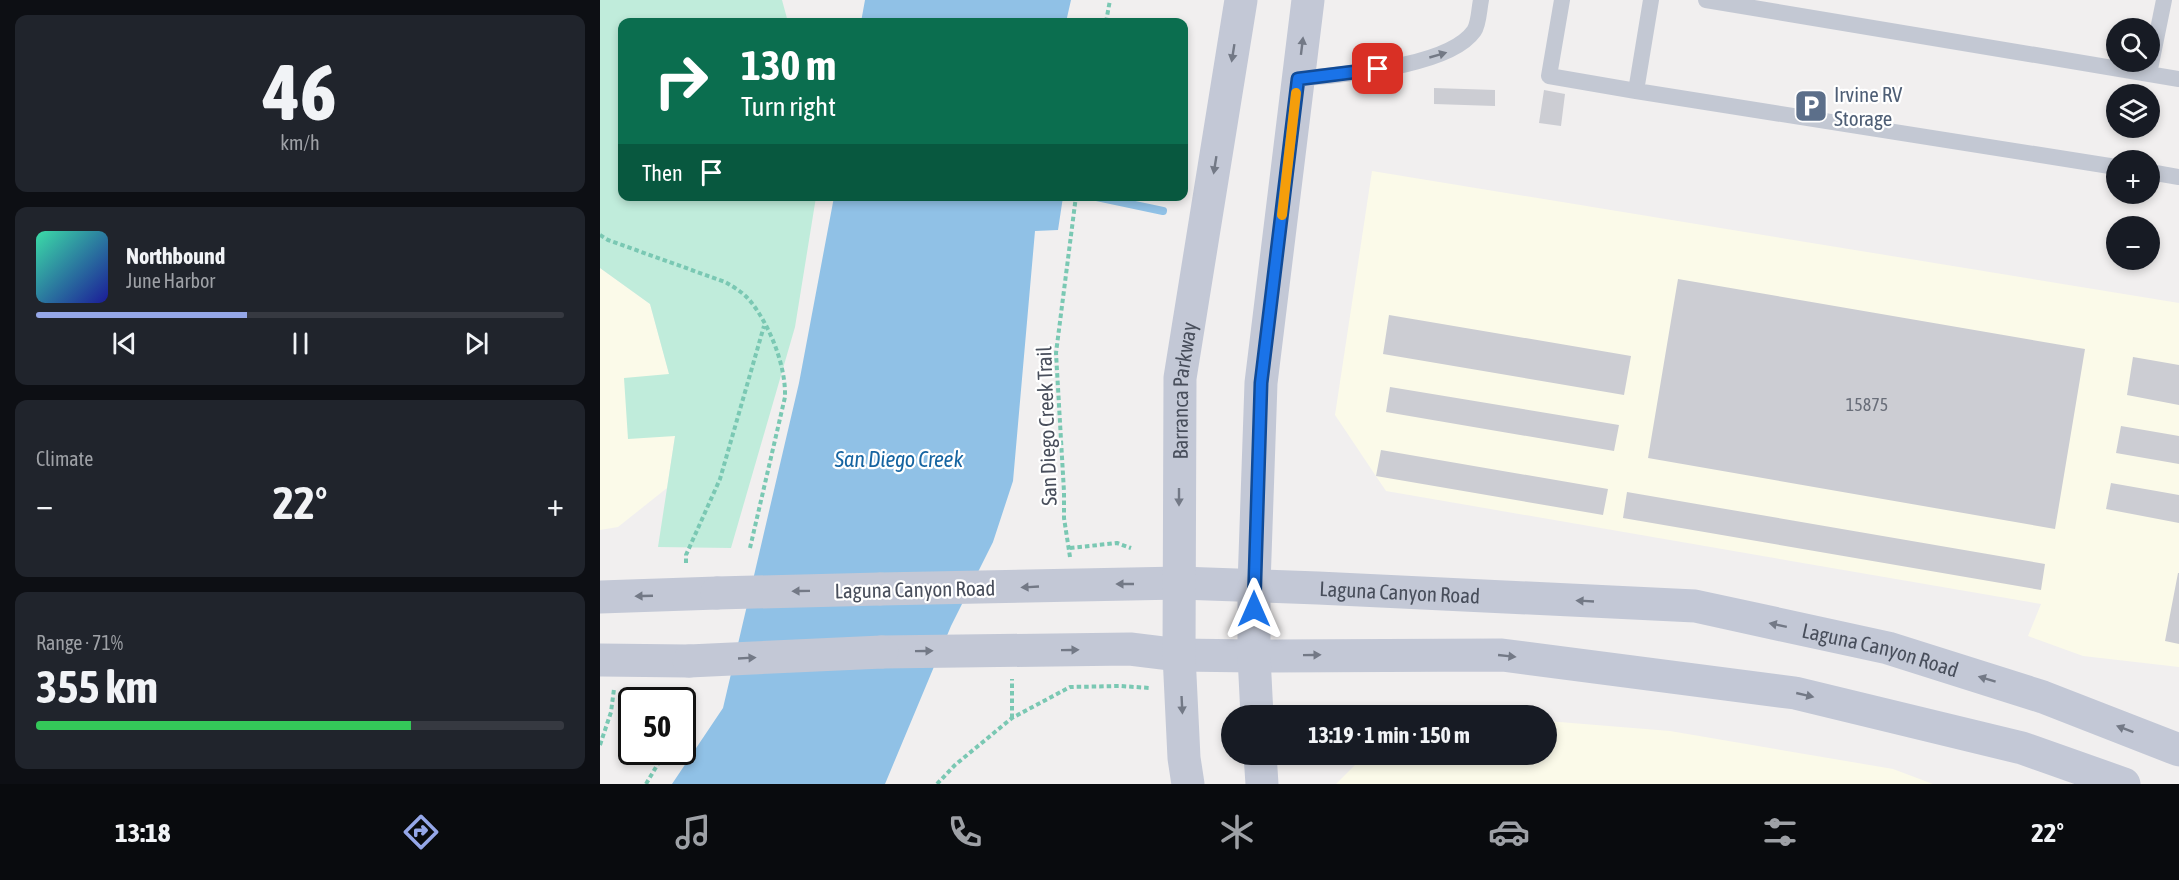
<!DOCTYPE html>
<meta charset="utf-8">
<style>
body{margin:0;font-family:"Asap Condensed",sans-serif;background:#20242c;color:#f1f3f6;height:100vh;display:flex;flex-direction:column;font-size:22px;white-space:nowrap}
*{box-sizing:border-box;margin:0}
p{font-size:20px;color:#9ea1a6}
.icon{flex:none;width:33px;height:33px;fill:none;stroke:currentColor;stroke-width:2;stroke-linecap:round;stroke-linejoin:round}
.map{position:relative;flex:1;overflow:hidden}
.side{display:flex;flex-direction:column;gap:15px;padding:15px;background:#0d0f14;width:600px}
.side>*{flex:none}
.banner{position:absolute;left:18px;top:18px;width:570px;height:183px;border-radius:12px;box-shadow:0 3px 9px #0003;background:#0b6e4f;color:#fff;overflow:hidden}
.fabs{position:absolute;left:1506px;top:18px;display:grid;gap:12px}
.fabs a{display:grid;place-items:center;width:54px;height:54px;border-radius:50%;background:#171b24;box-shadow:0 3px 9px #0003;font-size:30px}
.speed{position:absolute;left:18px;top:687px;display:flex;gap:12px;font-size:30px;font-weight:700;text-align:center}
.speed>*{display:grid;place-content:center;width:78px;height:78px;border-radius:50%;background:#171b24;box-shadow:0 3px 9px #0003;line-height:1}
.speed .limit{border:3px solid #111;border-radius:9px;background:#fff;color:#111}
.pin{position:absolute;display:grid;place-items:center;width:51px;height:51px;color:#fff;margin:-26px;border-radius:12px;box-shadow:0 3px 9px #0006}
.me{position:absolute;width:66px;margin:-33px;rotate:0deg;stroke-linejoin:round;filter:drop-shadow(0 0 4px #0008)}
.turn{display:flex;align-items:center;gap:21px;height:126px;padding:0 24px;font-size:27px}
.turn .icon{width:78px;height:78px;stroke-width:2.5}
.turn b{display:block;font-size:42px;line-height:51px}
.then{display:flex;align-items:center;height:57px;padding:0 24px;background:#0003;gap:12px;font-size:22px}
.big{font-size:45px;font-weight:700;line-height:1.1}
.side .widget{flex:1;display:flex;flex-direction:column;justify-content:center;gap:9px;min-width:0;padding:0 21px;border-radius:12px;background:#20242c}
.side .dial{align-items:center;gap:0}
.dial b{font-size:78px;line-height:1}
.song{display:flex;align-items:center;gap:18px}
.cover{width:72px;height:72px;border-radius:9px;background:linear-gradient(135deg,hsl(160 70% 55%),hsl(240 70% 35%))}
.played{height:6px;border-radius:3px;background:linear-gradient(90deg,#95a7e8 40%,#363941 40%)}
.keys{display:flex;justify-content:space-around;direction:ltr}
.heat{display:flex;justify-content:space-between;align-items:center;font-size:33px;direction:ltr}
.charge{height:9px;border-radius:4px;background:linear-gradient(90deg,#34c759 71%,#363941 0)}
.trip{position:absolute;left:621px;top:705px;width:336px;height:60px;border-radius:30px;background:#171b24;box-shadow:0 3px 9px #0003;font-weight:700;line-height:60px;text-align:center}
.tab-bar{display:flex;height:96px;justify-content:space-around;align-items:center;background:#090b0e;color:#9ea1a6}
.tab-bar .icon{width:42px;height:42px}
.tab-bar .active{color:#95a7e8}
.tab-bar b{font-size:27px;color:#f1f3f6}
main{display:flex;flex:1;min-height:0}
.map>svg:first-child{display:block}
.commercial{fill:#fbfae9}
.green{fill:#c0ecdb}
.water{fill:#90c1e6}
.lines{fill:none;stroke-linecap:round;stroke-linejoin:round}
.stream{stroke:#90c1e6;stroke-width:8}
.building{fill:#cccdd3}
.path{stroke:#7ac8b3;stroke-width:4;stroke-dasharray:4.5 3;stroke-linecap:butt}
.service{stroke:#c3c8d3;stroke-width:16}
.secondary{stroke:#c3c8d6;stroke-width:33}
.secondary-bridge{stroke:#c3c8d6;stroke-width:33}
.oneway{fill:#737986}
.oneway2{fill:#737985}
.route-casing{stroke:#114b97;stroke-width:15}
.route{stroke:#1a73e8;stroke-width:10}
.slow{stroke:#f59e0b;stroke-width:10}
.labels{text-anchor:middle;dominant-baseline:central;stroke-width:4.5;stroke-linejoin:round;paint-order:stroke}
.number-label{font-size:18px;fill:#696e79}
.service-label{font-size:21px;fill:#4e5e75;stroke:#fff;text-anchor:start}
.street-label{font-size:21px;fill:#484e5b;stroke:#fff}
.water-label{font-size:22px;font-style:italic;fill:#1564a1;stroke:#fff}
</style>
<main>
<section class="side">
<div class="widget dial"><b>46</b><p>km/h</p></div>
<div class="widget">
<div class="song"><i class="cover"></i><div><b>Northbound</b><p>June Harbor</p></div></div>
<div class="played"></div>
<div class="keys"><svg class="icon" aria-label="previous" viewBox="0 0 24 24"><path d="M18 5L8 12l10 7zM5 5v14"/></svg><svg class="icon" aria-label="pause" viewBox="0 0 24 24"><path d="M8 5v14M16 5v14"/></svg><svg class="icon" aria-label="next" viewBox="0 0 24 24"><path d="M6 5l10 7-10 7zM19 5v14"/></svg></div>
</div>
<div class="widget"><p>Climate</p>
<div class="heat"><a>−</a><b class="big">22°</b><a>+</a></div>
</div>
<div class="widget"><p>Range · 71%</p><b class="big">355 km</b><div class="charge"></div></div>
</section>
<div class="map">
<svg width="1579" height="784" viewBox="0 0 1579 784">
<rect width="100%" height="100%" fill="#f1efef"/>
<path class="commercial" d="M772 171 1579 303V667L1483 656 1428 636 1441 604 786 491 735 415Z
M0 268 50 304 79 410 67 488 18 527 0 530Z
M811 709 889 715H805Z
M947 721 1070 731 1293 769 1333 784H736L765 755 946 754Z"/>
<path class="green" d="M0 0H182L188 22H22V196L216 197 195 327 131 548 58 547 75 436 28 439 24 378 69 374 50 304 0 268Z"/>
<path class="water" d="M265 0H471L466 22H261Z
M234 197H463L458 230 435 231 413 481 393 542 351 626 285 784H72L123 708 199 383Z"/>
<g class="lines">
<path class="stream" d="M492 196 563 211"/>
</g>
<path class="building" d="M834 88 895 90V106L834 104Z
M944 90 965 94 961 126 939 123Z
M1078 279 1485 349 1455 529 1048 458Z
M789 315 1031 356 1024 395 783 354Z
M1533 357 1579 365V405L1527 395Z
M790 387 1019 425 1014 451 786 412Z
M1521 426 1579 436V464L1516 453Z
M781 450 1008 489 1003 515 776 476Z
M1511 483 1579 495V523L1506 509Z
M1027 492 1445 564 1441 590 1023 518Z
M1578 573H1579V644L1565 641Z"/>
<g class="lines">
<path class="path" d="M506 22 510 0
M0 235 8 240 125 282C134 287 144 293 151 302 170 326 186 366 185 397L150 548
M470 548 517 543 531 548
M470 557 464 518V492L456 353 476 196
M86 563V555L120 479 164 326
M412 718V679
M82 723 94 704
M0 745 11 712 14 689
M46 784 65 752
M337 784 355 765 412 718 470 687 520 686 550 688"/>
<path class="service" d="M962 0 949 76 1036 91
M1051 0 1036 91 1516 167
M1106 0 1579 79
M1549 74 1564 0
M698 79C741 74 848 68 874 31 879 24 879 9 881 0
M1550 172 1579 177"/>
<g class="secondary">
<path id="s1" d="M280 589 580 583 718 588 1095 606 1288 648 1443 697 1579 750"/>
<path d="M0 597 117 593"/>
<path d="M282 652 530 649 579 655 654 656 902 655 1195 693 1422 748 1524 784"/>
<path d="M0 660 89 661"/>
<path d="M657 716 654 656V585L661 383 708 0"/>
<path d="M660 754 662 784"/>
<path id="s2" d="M588 784 584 758 579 655 580 378 641 0"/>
</g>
<path class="secondary-bridge" d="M117 593 280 589
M89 661 282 652"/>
</g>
<defs><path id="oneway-solid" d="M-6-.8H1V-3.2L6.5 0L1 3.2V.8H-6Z" transform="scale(1.5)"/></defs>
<g class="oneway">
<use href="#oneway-solid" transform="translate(702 46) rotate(-83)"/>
<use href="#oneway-solid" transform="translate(633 53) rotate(99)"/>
<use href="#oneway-solid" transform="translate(615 165) rotate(99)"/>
<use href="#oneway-solid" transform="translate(579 497) rotate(90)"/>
<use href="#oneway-solid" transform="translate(525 584) rotate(180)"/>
<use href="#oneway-solid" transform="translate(430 587) rotate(177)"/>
<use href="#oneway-solid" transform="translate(201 591) rotate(179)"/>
<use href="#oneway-solid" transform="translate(44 596) rotate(178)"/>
<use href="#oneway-solid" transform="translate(985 601) rotate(-177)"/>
<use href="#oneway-solid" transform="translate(1178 625) rotate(-168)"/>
<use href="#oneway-solid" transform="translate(470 650) rotate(-1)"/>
<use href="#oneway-solid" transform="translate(324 651) rotate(-1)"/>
<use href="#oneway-solid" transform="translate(712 655) rotate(-1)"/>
<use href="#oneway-solid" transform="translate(907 656) rotate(6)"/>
<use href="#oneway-solid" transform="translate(147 658) rotate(-3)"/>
<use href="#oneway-solid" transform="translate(1387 679) rotate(-163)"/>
<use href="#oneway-solid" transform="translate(1205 695) rotate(13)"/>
<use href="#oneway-solid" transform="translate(582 705) rotate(87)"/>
<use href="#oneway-solid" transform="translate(1525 729) rotate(-159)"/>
</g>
<use class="oneway2" href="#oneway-solid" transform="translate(838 55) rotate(-16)"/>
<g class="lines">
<g class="route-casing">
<path id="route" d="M654 609 661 383 698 79 778 69"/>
</g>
<use href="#route" class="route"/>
<path class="slow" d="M682 215 696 93"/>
</g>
<defs>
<g id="parking-square" transform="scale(1.725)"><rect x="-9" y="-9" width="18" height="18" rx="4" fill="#5c6f8a" stroke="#fff"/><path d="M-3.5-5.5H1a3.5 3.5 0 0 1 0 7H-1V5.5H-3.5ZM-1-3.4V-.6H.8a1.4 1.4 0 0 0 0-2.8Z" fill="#fff"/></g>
</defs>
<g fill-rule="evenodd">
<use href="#parking-square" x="1211" y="106"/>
</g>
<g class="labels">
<g class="number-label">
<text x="1267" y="404">15875</text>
</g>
<g class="service-label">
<text x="1234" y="94">Irvine RV<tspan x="1234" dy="24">Storage</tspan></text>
</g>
<g class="street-label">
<text stroke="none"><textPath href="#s2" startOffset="394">Barranca Parkway</textPath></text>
<text transform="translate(446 426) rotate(-92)">San Diego Creek Trail</text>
<text transform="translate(315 589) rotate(-1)">Laguna Canyon Road</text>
<text stroke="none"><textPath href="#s1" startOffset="520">Laguna Canyon Road</textPath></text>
<text stroke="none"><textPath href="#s1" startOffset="1006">Laguna Canyon Road</textPath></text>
</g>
<g class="water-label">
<text x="299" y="459">San Diego Creek</text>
</g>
</g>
</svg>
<div class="fabs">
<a><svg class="icon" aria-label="search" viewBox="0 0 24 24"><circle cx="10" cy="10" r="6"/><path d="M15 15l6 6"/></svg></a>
<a><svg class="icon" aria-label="layers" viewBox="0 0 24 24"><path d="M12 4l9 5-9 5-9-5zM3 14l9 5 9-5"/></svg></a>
<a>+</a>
<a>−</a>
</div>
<div class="speed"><div class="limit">50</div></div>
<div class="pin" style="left:778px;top:69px;background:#d93025"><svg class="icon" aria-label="arrive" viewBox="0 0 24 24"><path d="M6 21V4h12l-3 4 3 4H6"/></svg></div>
<svg class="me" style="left:654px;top:609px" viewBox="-20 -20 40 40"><path d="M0-17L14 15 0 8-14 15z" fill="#1a73e8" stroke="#fff" stroke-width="4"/></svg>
<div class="trip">13:19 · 1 min · 150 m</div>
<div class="banner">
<div class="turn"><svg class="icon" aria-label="right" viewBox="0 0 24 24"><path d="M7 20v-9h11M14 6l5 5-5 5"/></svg><div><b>130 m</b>Turn right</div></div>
<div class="then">Then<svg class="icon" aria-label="arrive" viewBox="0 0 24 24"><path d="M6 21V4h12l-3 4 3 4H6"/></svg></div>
</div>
</div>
</main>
<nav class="tab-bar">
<b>13:18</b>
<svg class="icon active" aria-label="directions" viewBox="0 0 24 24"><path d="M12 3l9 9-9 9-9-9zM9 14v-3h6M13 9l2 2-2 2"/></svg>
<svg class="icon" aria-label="music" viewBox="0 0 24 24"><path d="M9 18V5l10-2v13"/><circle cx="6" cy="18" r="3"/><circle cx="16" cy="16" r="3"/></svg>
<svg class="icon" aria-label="phone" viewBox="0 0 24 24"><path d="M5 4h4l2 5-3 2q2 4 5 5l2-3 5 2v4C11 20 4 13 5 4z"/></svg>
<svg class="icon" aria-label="climate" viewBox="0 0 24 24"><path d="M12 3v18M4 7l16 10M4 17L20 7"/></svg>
<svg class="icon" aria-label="car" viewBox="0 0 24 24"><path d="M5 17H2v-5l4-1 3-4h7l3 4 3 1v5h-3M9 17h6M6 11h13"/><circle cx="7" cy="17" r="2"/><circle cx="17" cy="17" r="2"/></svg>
<svg class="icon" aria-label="filters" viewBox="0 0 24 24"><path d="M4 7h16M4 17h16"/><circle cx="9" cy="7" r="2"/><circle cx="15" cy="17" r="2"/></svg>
<b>22°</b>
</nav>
